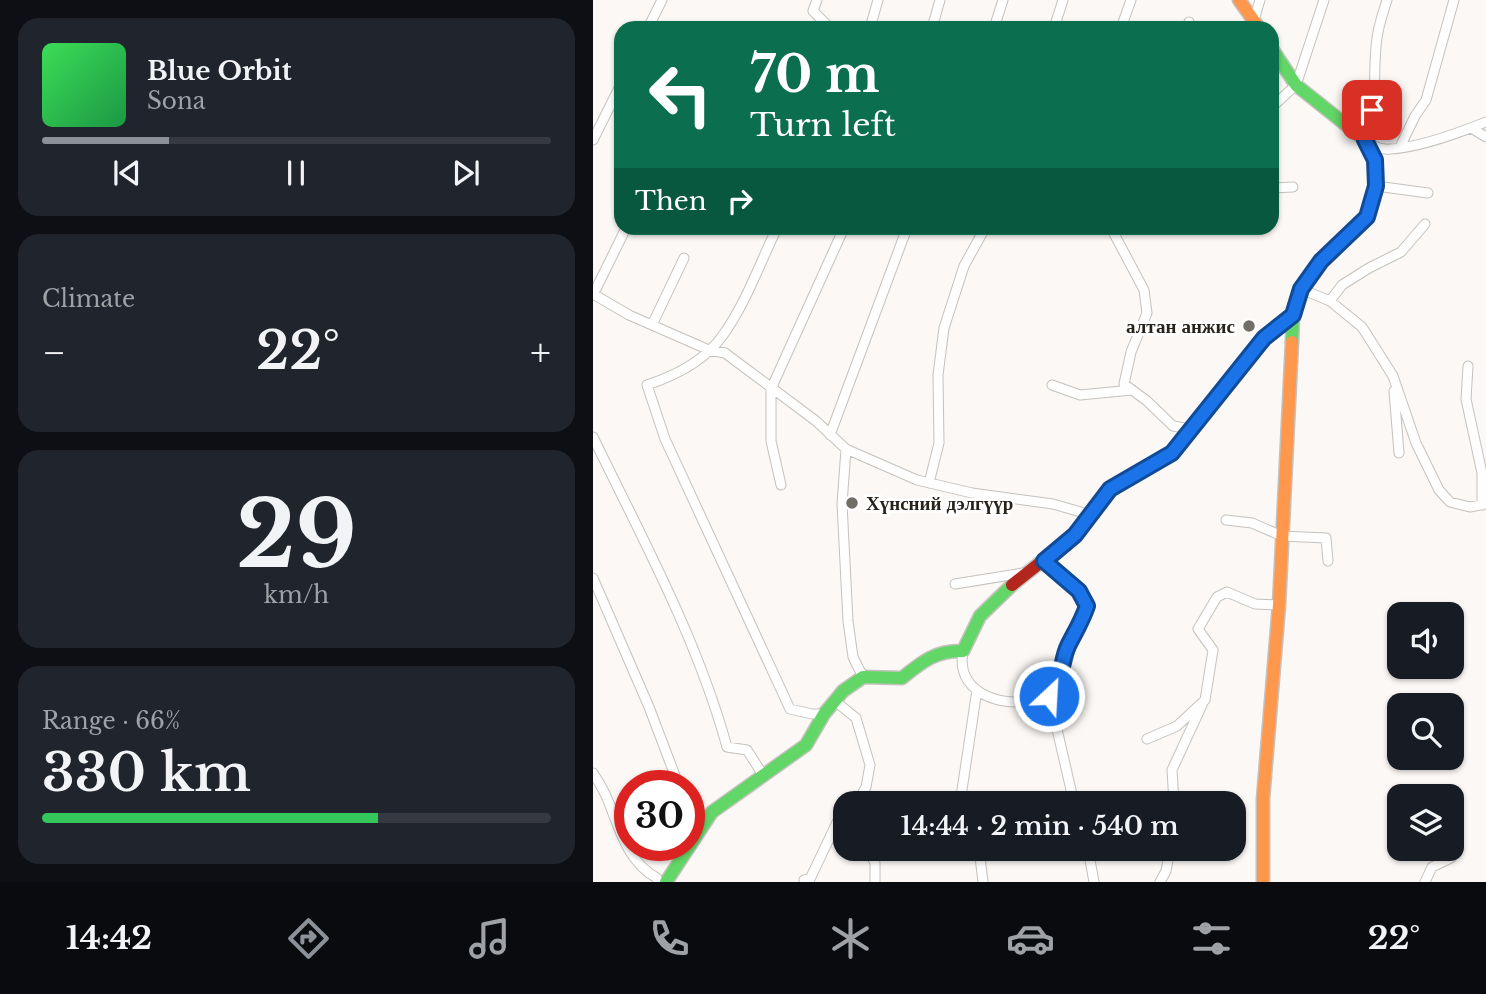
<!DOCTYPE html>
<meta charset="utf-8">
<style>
body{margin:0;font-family:"Libre Baskerville",serif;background:#20242c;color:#f1f3f6;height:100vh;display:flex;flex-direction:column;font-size:26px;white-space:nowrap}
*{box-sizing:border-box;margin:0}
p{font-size:23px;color:#9ea1a6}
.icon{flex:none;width:38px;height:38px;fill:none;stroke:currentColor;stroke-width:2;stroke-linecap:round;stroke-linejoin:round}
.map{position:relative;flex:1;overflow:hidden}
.drawer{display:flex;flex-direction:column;gap:18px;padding:18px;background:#0d0f14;width:593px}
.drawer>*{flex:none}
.banner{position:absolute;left:21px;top:21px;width:665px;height:214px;border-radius:21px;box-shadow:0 2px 5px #0004;background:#0b6e4f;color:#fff;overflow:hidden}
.tools{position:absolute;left:794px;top:602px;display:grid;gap:14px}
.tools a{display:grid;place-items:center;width:77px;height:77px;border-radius:14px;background:#171b24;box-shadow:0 2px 5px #0004;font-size:35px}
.speed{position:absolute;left:21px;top:770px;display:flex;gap:14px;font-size:35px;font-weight:700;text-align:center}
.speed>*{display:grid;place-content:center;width:91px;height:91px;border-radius:50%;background:#171b24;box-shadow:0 2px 5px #0004;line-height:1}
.speed .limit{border:10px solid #d22;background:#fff;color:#111}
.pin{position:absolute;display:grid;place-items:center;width:60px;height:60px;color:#fff;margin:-30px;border-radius:14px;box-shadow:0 4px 10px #0006}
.me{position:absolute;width:77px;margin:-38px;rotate:25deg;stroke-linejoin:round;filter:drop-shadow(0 0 5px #0008)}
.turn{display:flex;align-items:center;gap:24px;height:147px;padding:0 21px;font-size:32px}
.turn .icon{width:91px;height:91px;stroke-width:2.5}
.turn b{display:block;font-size:49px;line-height:60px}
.then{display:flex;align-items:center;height:66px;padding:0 21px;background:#0003;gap:14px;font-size:26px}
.big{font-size:52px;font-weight:600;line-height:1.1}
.drawer .widget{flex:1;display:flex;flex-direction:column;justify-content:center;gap:10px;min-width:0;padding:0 24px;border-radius:21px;background:#20242c}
.drawer .dial{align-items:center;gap:0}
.dial b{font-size:91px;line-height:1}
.song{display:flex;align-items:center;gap:21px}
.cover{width:84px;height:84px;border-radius:10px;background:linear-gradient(135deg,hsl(130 70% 55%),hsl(140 70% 35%))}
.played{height:7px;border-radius:4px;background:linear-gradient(90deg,#8c9099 25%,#363941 25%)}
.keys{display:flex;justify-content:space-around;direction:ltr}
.heat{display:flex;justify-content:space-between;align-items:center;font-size:38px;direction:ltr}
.charge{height:10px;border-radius:5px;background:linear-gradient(90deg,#34c759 66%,#363941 0)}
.trip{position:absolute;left:240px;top:791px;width:413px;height:70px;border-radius:21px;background:#171b24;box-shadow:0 2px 5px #0004;font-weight:600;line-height:70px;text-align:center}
.tab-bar{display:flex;height:112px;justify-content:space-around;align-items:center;background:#090b0e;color:#9ea1a6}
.tab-bar .icon{width:49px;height:49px}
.tab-bar .active{color:#8c9099}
.tab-bar b{font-size:32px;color:#f1f3f6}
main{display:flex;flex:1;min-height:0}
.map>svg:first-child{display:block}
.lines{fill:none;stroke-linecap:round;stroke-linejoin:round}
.street-casing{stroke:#c5c2bd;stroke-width:11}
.fast-casing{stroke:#c5c2bd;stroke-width:15}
.slow-casing{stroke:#c5c2bd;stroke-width:15}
.jam-casing{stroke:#c5c2bd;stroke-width:15}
.street{stroke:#fefefe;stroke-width:9}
.fast{stroke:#63d668;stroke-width:12}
.slow{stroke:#ff974d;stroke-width:12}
.jam{stroke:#b3261e;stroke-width:12}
.route-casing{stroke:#114b97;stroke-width:18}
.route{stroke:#1a73e8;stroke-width:12}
.poi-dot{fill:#716e68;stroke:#fff;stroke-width:2.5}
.labels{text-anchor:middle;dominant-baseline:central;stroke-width:6;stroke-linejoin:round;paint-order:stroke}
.poi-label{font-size:19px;font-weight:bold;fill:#27231c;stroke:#fff;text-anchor:end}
</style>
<main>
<section class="drawer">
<div class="widget">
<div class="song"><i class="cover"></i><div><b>Blue Orbit</b><p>Sona</p></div></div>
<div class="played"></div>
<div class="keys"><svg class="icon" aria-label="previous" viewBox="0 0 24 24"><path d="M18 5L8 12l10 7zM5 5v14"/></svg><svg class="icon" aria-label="pause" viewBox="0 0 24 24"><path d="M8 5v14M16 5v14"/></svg><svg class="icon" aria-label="next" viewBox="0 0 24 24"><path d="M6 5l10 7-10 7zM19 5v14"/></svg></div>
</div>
<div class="widget"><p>Climate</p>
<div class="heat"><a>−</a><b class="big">22°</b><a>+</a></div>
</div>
<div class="widget dial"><b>29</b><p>km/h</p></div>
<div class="widget"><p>Range · 66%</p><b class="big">330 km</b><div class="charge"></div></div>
</section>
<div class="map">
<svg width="893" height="882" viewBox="0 0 893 882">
<rect width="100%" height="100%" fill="#fbf8f5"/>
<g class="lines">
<g class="street-casing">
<path id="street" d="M224 0 220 11 237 28
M794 0C791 10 787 21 785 32 778 67 787 106 772 140 779 146 787 150 797 149 824 148 868 132 893 122
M661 20 667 0
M55 28 69 0
M277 28 285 0
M339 28 347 0
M401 28 410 0
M461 28 470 0
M528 28 538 0
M596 28V22
M679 107 703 85 731 0
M878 128 893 137
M0 140 28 84
M807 147 822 116 833 100 861 0
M783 186 835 193
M679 188 700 187
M184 228C167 263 153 303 130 335 113 360 81 376 54 385L72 439 197 709 219 714H231
M518 228 551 290 554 313 538 352 531 384 554 401 580 426 597 429
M708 289 737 301 769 327 800 376 823 443 846 490 857 502 877 507 893 504
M0 294 36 315 116 350 132 353 223 421 253 449 324 480 379 493 460 504 498 515
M0 295 33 228
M737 301 749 285 776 268 808 252 832 224
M59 325 91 258
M875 366 873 399 889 473V505
M459 385 487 395 539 390
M801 391 806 453
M237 435 314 228
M0 437C49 538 104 638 134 747L154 750 170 775
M253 449 249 504 255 621 260 657 270 677
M336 483 346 443 345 375 351 328 371 266 392 228
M188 485 178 441V389L251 228
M633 520 659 523 689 536 733 538 735 561
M451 560 486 591 494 606C489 621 482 633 475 646 467 664 472 676 455 690L481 803
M0 578 56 707 86 786
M362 584 430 573
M370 651C361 699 421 711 456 696
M242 701 263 718 277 765 273 787 264 803
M554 739 584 726 612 700 620 650 605 629 624 597 634 592 662 604 686 605
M0 773C5 781 10 789 14 798 26 827 34 862 64 878L65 882
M367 803 384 690
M581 803 579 770 609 705
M96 808 109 827
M275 849 282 863V882
M381 849 387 857 390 882
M495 849 501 882
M212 882 211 880 217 879 247 816 252 812
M567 882 573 871 577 849
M832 882 839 867 858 858"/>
</g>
<g class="fast-casing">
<path id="fast" d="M679 49 703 85 772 140 782 160 783 186 774 217 728 261 708 289 700 315 699 342
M73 882 119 812 213 745 231 714 250 691 270 677 309 678C329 662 343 650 370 651L387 616 419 585"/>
</g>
<g class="slow-casing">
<path id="slow" d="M646 0 666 28
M670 882V799L686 605 699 342"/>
</g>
<g class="jam-casing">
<path id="jam" d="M419 585 482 535 517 489 579 453 671 338 700 315"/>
</g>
<use href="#street" class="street"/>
<use href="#fast" class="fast"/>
<use href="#slow" class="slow"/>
<use href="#jam" class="jam"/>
</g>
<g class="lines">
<g class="route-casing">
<path id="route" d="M456 696 455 690C472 676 467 664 475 646 482 632 489 621 494 606L486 591 451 561 482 535 517 489 579 453 671 338 700 315 708 289 728 261 774 217 783 186 782 160 772 140 776 131 779 110"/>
</g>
<use href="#route" class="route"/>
</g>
<g class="poi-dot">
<circle cx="656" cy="326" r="7"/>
<circle cx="259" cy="503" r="7"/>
</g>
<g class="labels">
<g class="poi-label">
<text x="642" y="326">алтан анжис</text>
<text x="273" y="503" text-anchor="start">Хүнсний дэлгүүр</text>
</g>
</g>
</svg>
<div class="tools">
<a><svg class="icon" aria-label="sound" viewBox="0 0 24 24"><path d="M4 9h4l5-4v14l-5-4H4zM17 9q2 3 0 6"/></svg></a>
<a><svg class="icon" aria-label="search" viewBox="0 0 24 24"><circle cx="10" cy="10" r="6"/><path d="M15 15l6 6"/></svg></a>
<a><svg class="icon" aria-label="layers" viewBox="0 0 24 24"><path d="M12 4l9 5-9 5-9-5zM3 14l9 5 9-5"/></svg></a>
</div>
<div class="speed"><div class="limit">30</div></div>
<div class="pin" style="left:779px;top:110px;background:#d93025"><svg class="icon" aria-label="arrive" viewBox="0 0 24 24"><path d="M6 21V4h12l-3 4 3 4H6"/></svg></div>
<svg class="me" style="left:456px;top:696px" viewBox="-20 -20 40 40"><circle r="17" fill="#1a73e8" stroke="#fff" stroke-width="3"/><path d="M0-11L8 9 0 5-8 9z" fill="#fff"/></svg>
<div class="trip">14:44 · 2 min · 540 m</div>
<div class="banner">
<div class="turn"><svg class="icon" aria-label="left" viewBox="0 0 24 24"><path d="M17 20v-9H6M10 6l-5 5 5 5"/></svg><div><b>70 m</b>Turn left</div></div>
<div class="then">Then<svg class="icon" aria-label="right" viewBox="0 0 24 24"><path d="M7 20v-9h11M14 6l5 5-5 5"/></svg></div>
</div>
</div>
</main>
<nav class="tab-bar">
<b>14:42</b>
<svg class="icon active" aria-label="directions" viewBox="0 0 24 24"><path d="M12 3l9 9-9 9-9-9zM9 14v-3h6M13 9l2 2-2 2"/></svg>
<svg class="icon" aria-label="music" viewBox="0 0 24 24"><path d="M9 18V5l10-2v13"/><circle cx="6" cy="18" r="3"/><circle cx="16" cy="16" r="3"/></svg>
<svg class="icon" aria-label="phone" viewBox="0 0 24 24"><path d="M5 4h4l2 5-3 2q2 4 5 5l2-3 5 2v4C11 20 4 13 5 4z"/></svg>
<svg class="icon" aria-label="climate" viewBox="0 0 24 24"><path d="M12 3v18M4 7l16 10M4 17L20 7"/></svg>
<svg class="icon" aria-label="car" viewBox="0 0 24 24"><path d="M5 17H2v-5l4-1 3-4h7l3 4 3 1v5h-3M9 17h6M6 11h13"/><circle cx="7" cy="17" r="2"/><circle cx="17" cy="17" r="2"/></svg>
<svg class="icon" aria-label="filters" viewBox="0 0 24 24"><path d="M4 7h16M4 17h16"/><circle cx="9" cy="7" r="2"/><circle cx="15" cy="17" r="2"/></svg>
<b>22°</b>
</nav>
